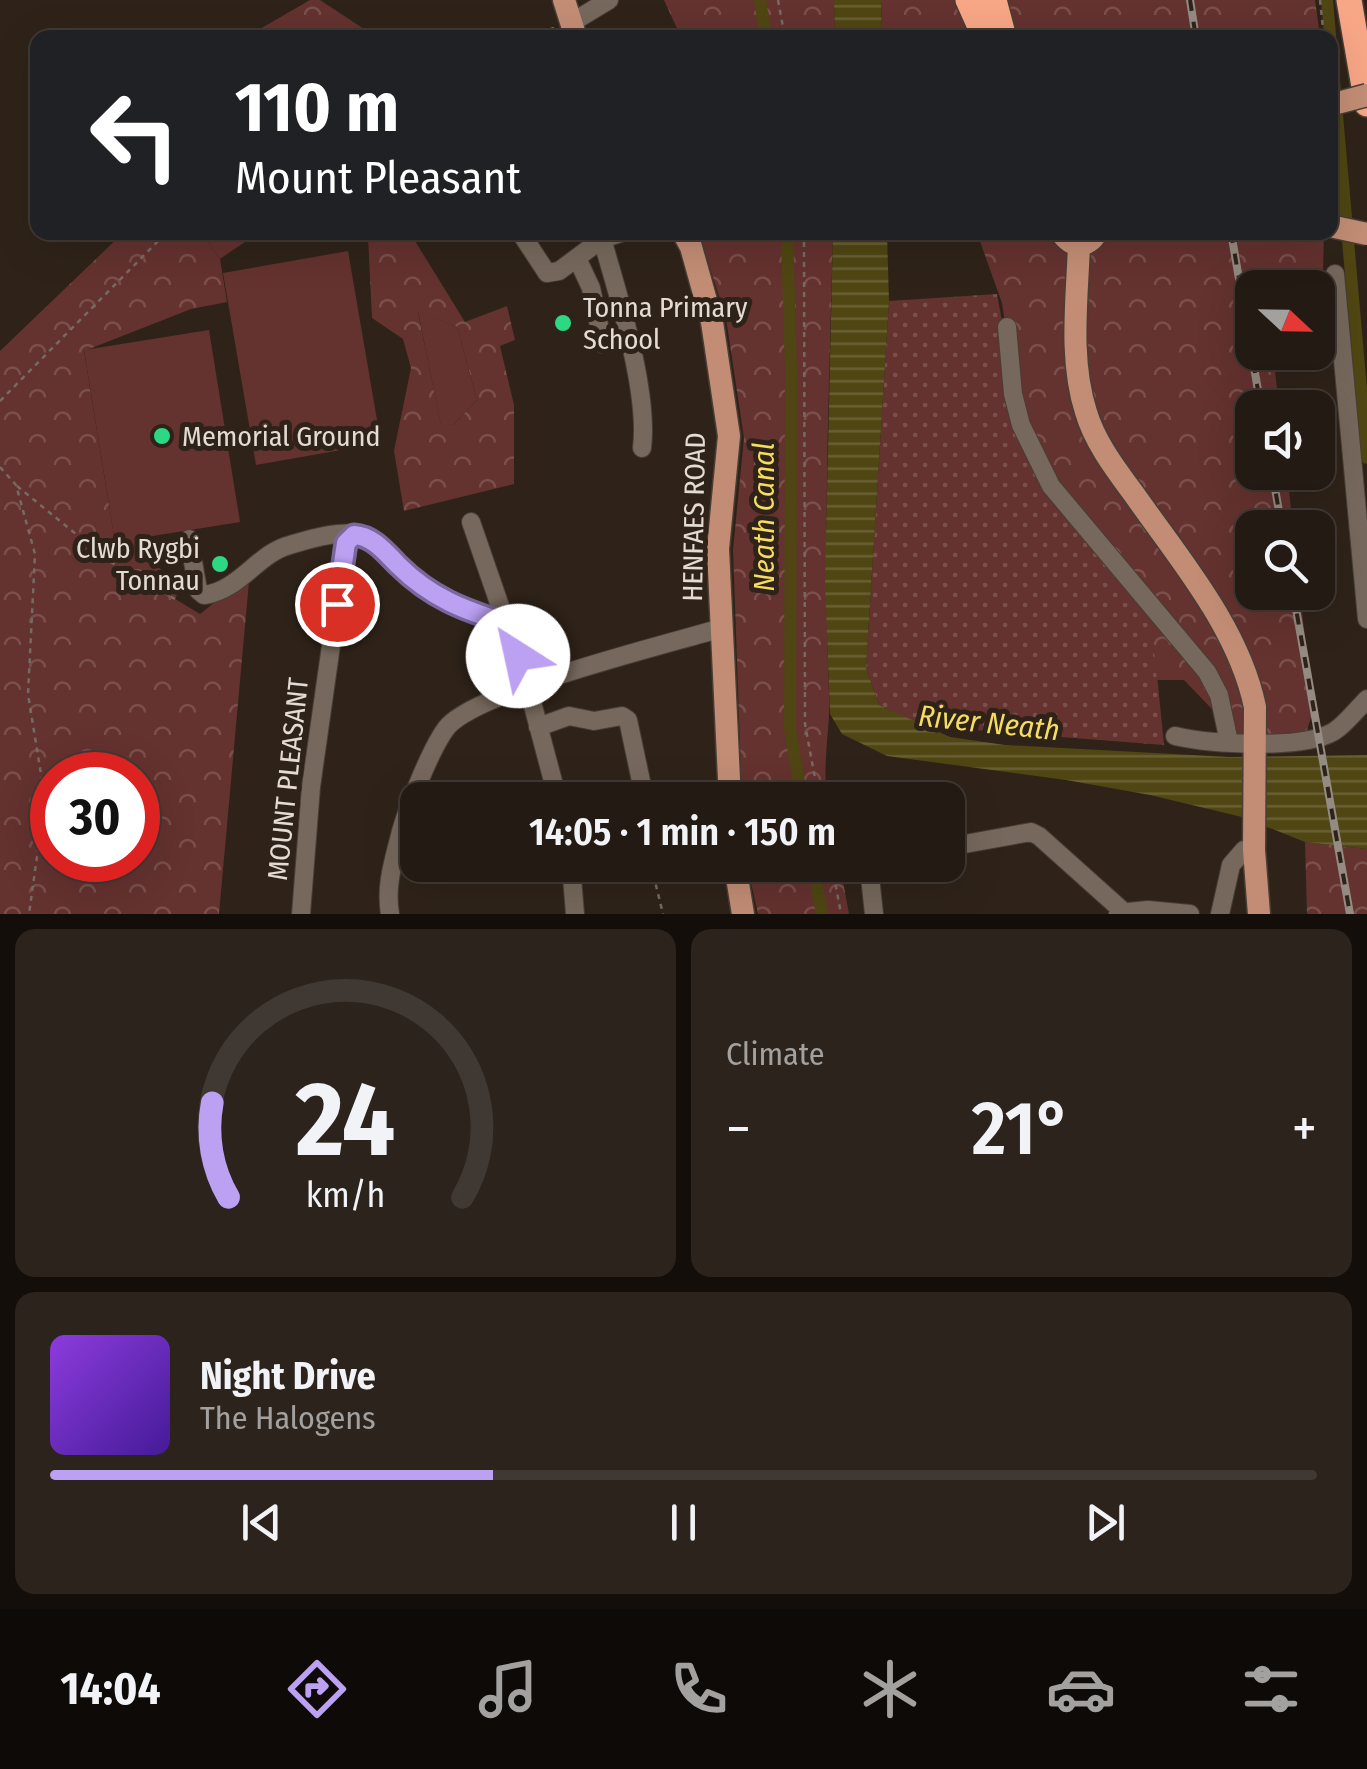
<!DOCTYPE html>
<meta charset="utf-8">
<style>
body{margin:0;font-family:"Fira Sans Condensed",sans-serif;background:#2b231c;color:#f1f3f6;height:100vh;display:flex;flex-direction:column;font-size:38px;white-space:nowrap}
*{box-sizing:border-box;margin:0}
p{font-size:32px;color:#a3a1a0}
.icon{flex:none;width:55px;height:55px;fill:none;stroke:currentColor;stroke-width:2;stroke-linecap:round;stroke-linejoin:round}
.map{position:relative;height:914px;overflow:hidden}
.sheet{display:flex;flex-direction:column;gap:15px;padding:15px;background:#130e0a;flex:1}
.sheet>*{flex:none}
.guide{position:absolute;left:30px;top:30px;width:1308px;height:210px;border-radius:20px;box-shadow:0 10px 40px #0002,0 0 0 2px #403833;background:#202124;color:#fff;overflow:hidden}
.needle{width:65px;rotate:112deg}
.tools{position:absolute;left:1235px;top:270px;display:grid;gap:20px}
.tools a{display:grid;place-items:center;width:100px;height:100px;border-radius:20px;background:#231a13;box-shadow:0 10px 40px #0002,0 0 0 2px #403833;font-size:50px}
.speed{position:absolute;left:30px;top:752px;display:flex;gap:20px;font-size:50px;font-weight:700;text-align:center}
.speed>*{display:grid;place-content:center;width:130px;height:130px;border-radius:50%;background:#231a13;box-shadow:0 10px 40px #0002,0 0 0 2px #403833;line-height:1}
.speed .limit{border:15px solid #d22;background:#fff;color:#111}
.pin{position:absolute;display:grid;place-items:center;width:85px;height:85px;color:#fff;margin:-42px;border:5px solid #fff;border-radius:50%;box-shadow:0 2px 10px #0007}
.me{position:absolute;width:110px;margin:-55px;rotate:325deg;stroke-linejoin:round;filter:drop-shadow(0 0 8px #0008)}
.turn{display:flex;align-items:center;gap:35px;height:210px;padding:0 40px;font-size:45px}
.turn .icon{width:130px;height:130px;stroke-width:2.5}
.turn b{display:block;font-size:70px;line-height:85px}
.big{font-size:75px;font-weight:600;line-height:1.1}
.sheet .widget{flex:1;display:flex;flex-direction:column;justify-content:center;gap:15px;min-width:0;padding:0 35px;border-radius:20px;background:#2b231c}
.sheet .dial{align-items:center;gap:0}
.dial svg{height:260px;overflow:visible;fill:none;stroke:#403833;stroke-width:7;stroke-linecap:round;text-anchor:middle}
.dial text{fill:#f1f3f6;stroke:none}
.song{display:flex;align-items:center;gap:30px}
.cover{width:120px;height:120px;border-radius:15px;background:linear-gradient(135deg,hsl(270 70% 55%),hsl(260 70% 35%))}
.played{height:10px;border-radius:5px;background:linear-gradient(90deg,#bca0f2 35%,#403833 35%)}
.keys{display:flex;justify-content:space-around;direction:ltr}
.heat{display:flex;justify-content:space-between;align-items:center;font-size:55px;direction:ltr}
.sheet .tiles{flex:1;display:grid;gap:15px;grid-template-columns:1fr 1fr}
.widget:last-child{grid-column:span 2}
.trip{position:absolute;left:400px;top:782px;width:565px;height:100px;border-radius:20px;background:#231a13;box-shadow:0 10px 40px #0002,0 0 0 2px #403833;font-weight:600;line-height:100px;text-align:center}
.dock{display:flex;height:160px;justify-content:space-around;align-items:center;background:#0e0a08;color:#a3a1a0}
.dock .icon{width:70px;height:70px}
.dock .current{color:#bca0f2}
.dock b{font-size:45px;color:#f1f3f6}
.map>svg:first-child{display:block}
.grass{fill:url(#grass-dots)}
.forest{fill:url(#forest-crowns);fill-rule:evenodd}
.green{fill:#64322f}
.water{fill:url(#water-rules)}
.lines{fill:none;stroke-linecap:round;stroke-linejoin:round}
.canal{stroke:#4f4613;stroke-width:12}
.minor-casing{stroke:#483e36;stroke-width:20}
.major-casing{stroke:#483e36;stroke-width:25}
.highway-casing{stroke:#483e36;stroke-width:28}
.path{stroke:#756b62;stroke-width:2.5;stroke-dasharray:5 5;stroke-linecap:butt}
.minor{stroke:#76685c;stroke-width:18}
.major{stroke:#c38d75;stroke-width:22}
.highway{stroke:#f7a686;stroke-width:25}
.rail-casing{stroke:#948b82;stroke-width:8}
.rail{stroke:#2f2319;stroke-width:4;stroke-dasharray:11;stroke-linecap:butt}
.major-bridge-casing{stroke:#483e36;stroke-width:25;stroke-linecap:butt}
.major-bridge{stroke:#c38d75;stroke-width:22}
.route-casing{stroke:#7a689d;stroke-width:25}
.route{stroke:#bca0f2;stroke-width:18}
.poi-dot{fill:#2dd884;stroke:#2f2319;stroke-width:4}
.labels{text-anchor:middle;dominant-baseline:central;stroke-width:10;stroke-linejoin:round;paint-order:stroke}
.poi-label{font-size:28px;fill:#e3dbd4;stroke:#2f2319;text-anchor:start}
.street-label{font-size:28px;fill:#e3dbd4;stroke:#2f2319}
.water-label{font-size:30px;font-style:italic;fill:#f4dd60;stroke:#2f2319}
</style>
<div class="map">
<svg width="1367" height="914" viewBox="0 0 1367 914">
<defs>
<pattern id="grass-dots" width="8" height="8" patternUnits="userSpaceOnUse" patternTransform="scale(2.5)"><rect width="8" height="8" fill="#64322f"/><path d="M2 2h.1M6 6h.1" fill="none" stroke="#7a4f4c" stroke-width="1.8" stroke-linecap="round"/></pattern>
<pattern id="forest-crowns" width="20" height="18" patternUnits="userSpaceOnUse" patternTransform="scale(2.5)"><rect width="20" height="18" fill="#64322f"/><path d="M2 6a3 3 0 1 1 6 0M12 15a3 3 0 1 1 6 0" fill="none" stroke="#7a4f4c"/></pattern>
<pattern id="water-rules" width="6" height="5" patternUnits="userSpaceOnUse" patternTransform="scale(2.5)"><rect width="6" height="5" fill="#4f4613"/><path d="M0 2.5h6" fill="none" stroke="#686034"/></pattern>
</defs>
<rect width="100%" height="100%" fill="#2f2319"/>
<path class="grass" d="M997 294 1021 425 1150 604 1164 745 922 726 879 705 866 668 889 301Z"/>
<path class="forest" d="M310 0H320L376 37H246Z
M664 0H834L835 37H681Z
M881 0H1315L1320 37H882Z
M704 232 833 233C829 386 823 539 829 693 831 729 821 765 828 800H742L733 550 744 438 726 318 700 237Z
M123 233H202L220 259 227 302 191 309 84 351 115 542 150 536 156 566 182 584 175 599 200 614 235 586 249 581 219 914H0V351ZM52 775H138V860H52Z
M315 233H410L465 322 507 306 515 340 500 346 514 405V484L404 511 394 451 411 368 403 339 372 318 368 236 317 241ZM418 312 457 327 477 400 454 424 441 425Z
M977 233H1324L1323 271 1266 284V287L1252 288V352L1273 353 1279 407 1252 408V472L1287 473 1293 527 1252 528V592L1300 593 1313 710 1306 734 1265 742 1235 733 1184 680H1157L1149 604 1051 486 1021 425 1002 303Z
M1305 842 1367 849V914H1307Z
M747 865H840L849 914H758Z"/>
<path class="green" d="M202 233H258L220 259Z
M348 251 381 443 256 465 223 273Z
M418 311 457 327 477 400 454 424 441 426Z
M209 330 240 522 115 542 84 350Z"/>
<path class="water" d="M834 0H881L882 37H835Z
M833 233H887L889 301 866 668 879 705 950 737 1005 745 1229 757 1367 755V849L1305 842 1242 817 1150 795 1066 780 887 756 842 734 830 714 825 581Z"/>
<g class="lines">
<path class="canal" d="M760 0 766 38
M1327 0 1367 458
M787 232 791 375 790 729 802 800
M813 865 822 914"/>
<g class="minor-casing">
<path id="minor" d="M571 23 609 0
M520 232 547 273 559 271 602 239 624 232
M602 239C618 294 649 392 642 448
M577 258 591 288 603 344
M1335 274 1367 619
M1007 327 1013 394 1021 425 1051 486 1207 672 1219 695 1229 742
M471 522 528 687 558 800
M189 539 198 590 204 595C239 591 258 553 290 545 310 539 345 528 365 537 384 545 396 565 411 578 440 602 472 612 507 625
M538 727 569 716 594 721 622 716 628 720 645 800
M1175 736C1210 744 1301 750 1333 732 1345 725 1357 709 1367 699
M948 847 1031 832 1039 836 1126 914
M571 865 575 914
M1118 913 1148 910 1190 914
M301 914 311 787 342 568 347 543 354 535
M390 914C385 885 394 860 401 831 408 807 432 745 448 726 481 690 667 644 722 628
M874 914 870 877 875 865
M1220 914 1231 865 1244 850H1254"/>
</g>
<g class="major-casing">
<path id="major" d="M564 0 576 38
M683 232 691 247 712 322 729 436 718 549 730 800
M1061 232C1071 248 1088 249 1097 232
M1079 245C1077 300 1069 359 1086 412 1095 443 1117 471 1136 497 1181 561 1239 629 1255 707L1254 850 1259 914
M735 865 743 914"/>
</g>
<g class="highway-casing">
<path id="highway" d="M968 0 985 38
M994 0 1004 38
M1349 0 1367 104"/>
</g>
<path class="path" d="M778 0 785 38
M1320 0 1324 38
M522 38 554 28
M1330 164 1332 208
M804 232 805 724 819 800
M0 401 167 232
M0 467 16 485 35 554 28 694 45 799 29 914
M17 486 109 561 175 599
M651 865 663 914
M832 865 841 914"/>
<use href="#minor" class="minor"/>
<use href="#major" class="major"/>
<use href="#highway" class="highway"/>
<g class="rail-casing">
<path id="rail" d="M1190 0 1196 38
M1231 232 1261 408
M1272 472 1282 528
M1293 592 1350 914"/>
</g>
<use href="#rail" class="rail"/>
<g class="major-bridge-casing">
<path id="major-bridge" d="M1330 105 1367 95
M1330 226 1367 234"/>
</g>
<use href="#major-bridge" class="major-bridge"/>
</g>
<g class="lines">
<g class="route-casing">
<path id="route" d="M337 604 346 543 354 535C373 536 386 553 398 565 431 598 464 610 508 624L518 656"/>
</g>
<use href="#route" class="route"/>
</g>
<g class="poi-dot">
<circle cx="563" cy="323" r="10"/>
<circle cx="162" cy="436" r="10"/>
<circle cx="220" cy="564" r="10"/>
</g>
<g class="labels">
<g class="poi-label">
<text x="583" y="307">Tonna Primary<tspan x="583" dy="32">School</tspan></text>
<text x="182" y="436">Memorial Ground</text>
<text x="200" y="548" text-anchor="end">Clwb Rygbi<tspan x="200" dy="32">Tonnau</tspan></text>
</g>
<g class="street-label">
<text transform="translate(694 517) rotate(-89)">HENFAES ROAD</text>
<text transform="translate(288 779) rotate(-84)">MOUNT PLEASANT</text>
</g>
<g class="water-label">
<text transform="translate(764 517) rotate(-90)">Neath Canal</text>
<text transform="translate(989 723) rotate(6)">River Neath</text>
</g>
</g>
</svg>
<div class="tools">
<a><svg class="needle" viewBox="-14 -14 28 28"><path d="M0-13l5 13h-10z" fill="#e53935"/><path d="M0 13l5-13h-10z" fill="#a3a1a0"/></svg></a>
<a><svg class="icon" aria-label="sound" viewBox="0 0 24 24"><path d="M4 9h4l5-4v14l-5-4H4zM17 9q2 3 0 6"/></svg></a>
<a><svg class="icon" aria-label="search" viewBox="0 0 24 24"><circle cx="10" cy="10" r="6"/><path d="M15 15l6 6"/></svg></a>
</div>
<div class="speed"><div class="limit">30</div></div>
<div class="pin" style="left:337px;top:604px;background:#d93025"><svg class="icon" aria-label="arrive" viewBox="0 0 24 24"><path d="M6 21V4h12l-3 4 3 4H6"/></svg></div>
<svg class="me" style="left:518px;top:656px" viewBox="-20 -20 40 40"><circle r="19" fill="#fff"/><path d="M0-13L10 11 0 6-10 11z" fill="#bca0f2"/></svg>
<div class="trip">14:05 · 1 min · 150 m</div>
<div class="guide">
<div class="turn"><svg class="icon" aria-label="left" viewBox="0 0 24 24"><path d="M17 20v-9H6M10 6l-5 5 5 5"/></svg><div><b>110 m</b>Mount Pleasant</div></div>
</div>
</div>
<section class="sheet">
<div class="tiles">
<div class="widget dial"><svg viewBox="0 0 100 80">
<path d="M14 69A42 42 0 1 1 86 69"/>
<path d="M14 69A42 42 0 0 1 9 40" stroke="#bca0f2"/>
<text x="50" y="56" font-size="32" font-weight="700">24</text>
<text x="50" y="72" font-size="11">km/h</text>
</svg></div>
<div class="widget"><p>Climate</p>
<div class="heat"><a>−</a><b class="big">21°</b><a>+</a></div>
</div>
<div class="widget">
<div class="song"><i class="cover"></i><div><b>Night Drive</b><p>The Halogens</p></div></div>
<div class="played"></div>
<div class="keys"><svg class="icon" aria-label="previous" viewBox="0 0 24 24"><path d="M18 5L8 12l10 7zM5 5v14"/></svg><svg class="icon" aria-label="pause" viewBox="0 0 24 24"><path d="M8 5v14M16 5v14"/></svg><svg class="icon" aria-label="next" viewBox="0 0 24 24"><path d="M6 5l10 7-10 7zM19 5v14"/></svg></div>
</div>
</div>
</section>
<nav class="dock">
<b>14:04</b>
<svg class="icon current" aria-label="directions" viewBox="0 0 24 24"><path d="M12 3l9 9-9 9-9-9zM9 14v-3h6M13 9l2 2-2 2"/></svg>
<svg class="icon" aria-label="music" viewBox="0 0 24 24"><path d="M9 18V5l10-2v13"/><circle cx="6" cy="18" r="3"/><circle cx="16" cy="16" r="3"/></svg>
<svg class="icon" aria-label="phone" viewBox="0 0 24 24"><path d="M5 4h4l2 5-3 2q2 4 5 5l2-3 5 2v4C11 20 4 13 5 4z"/></svg>
<svg class="icon" aria-label="climate" viewBox="0 0 24 24"><path d="M12 3v18M4 7l16 10M4 17L20 7"/></svg>
<svg class="icon" aria-label="car" viewBox="0 0 24 24"><path d="M5 17H2v-5l4-1 3-4h7l3 4 3 1v5h-3M9 17h6M6 11h13"/><circle cx="7" cy="17" r="2"/><circle cx="17" cy="17" r="2"/></svg>
<svg class="icon" aria-label="filters" viewBox="0 0 24 24"><path d="M4 7h16M4 17h16"/><circle cx="9" cy="7" r="2"/><circle cx="15" cy="17" r="2"/></svg>
</nav>
